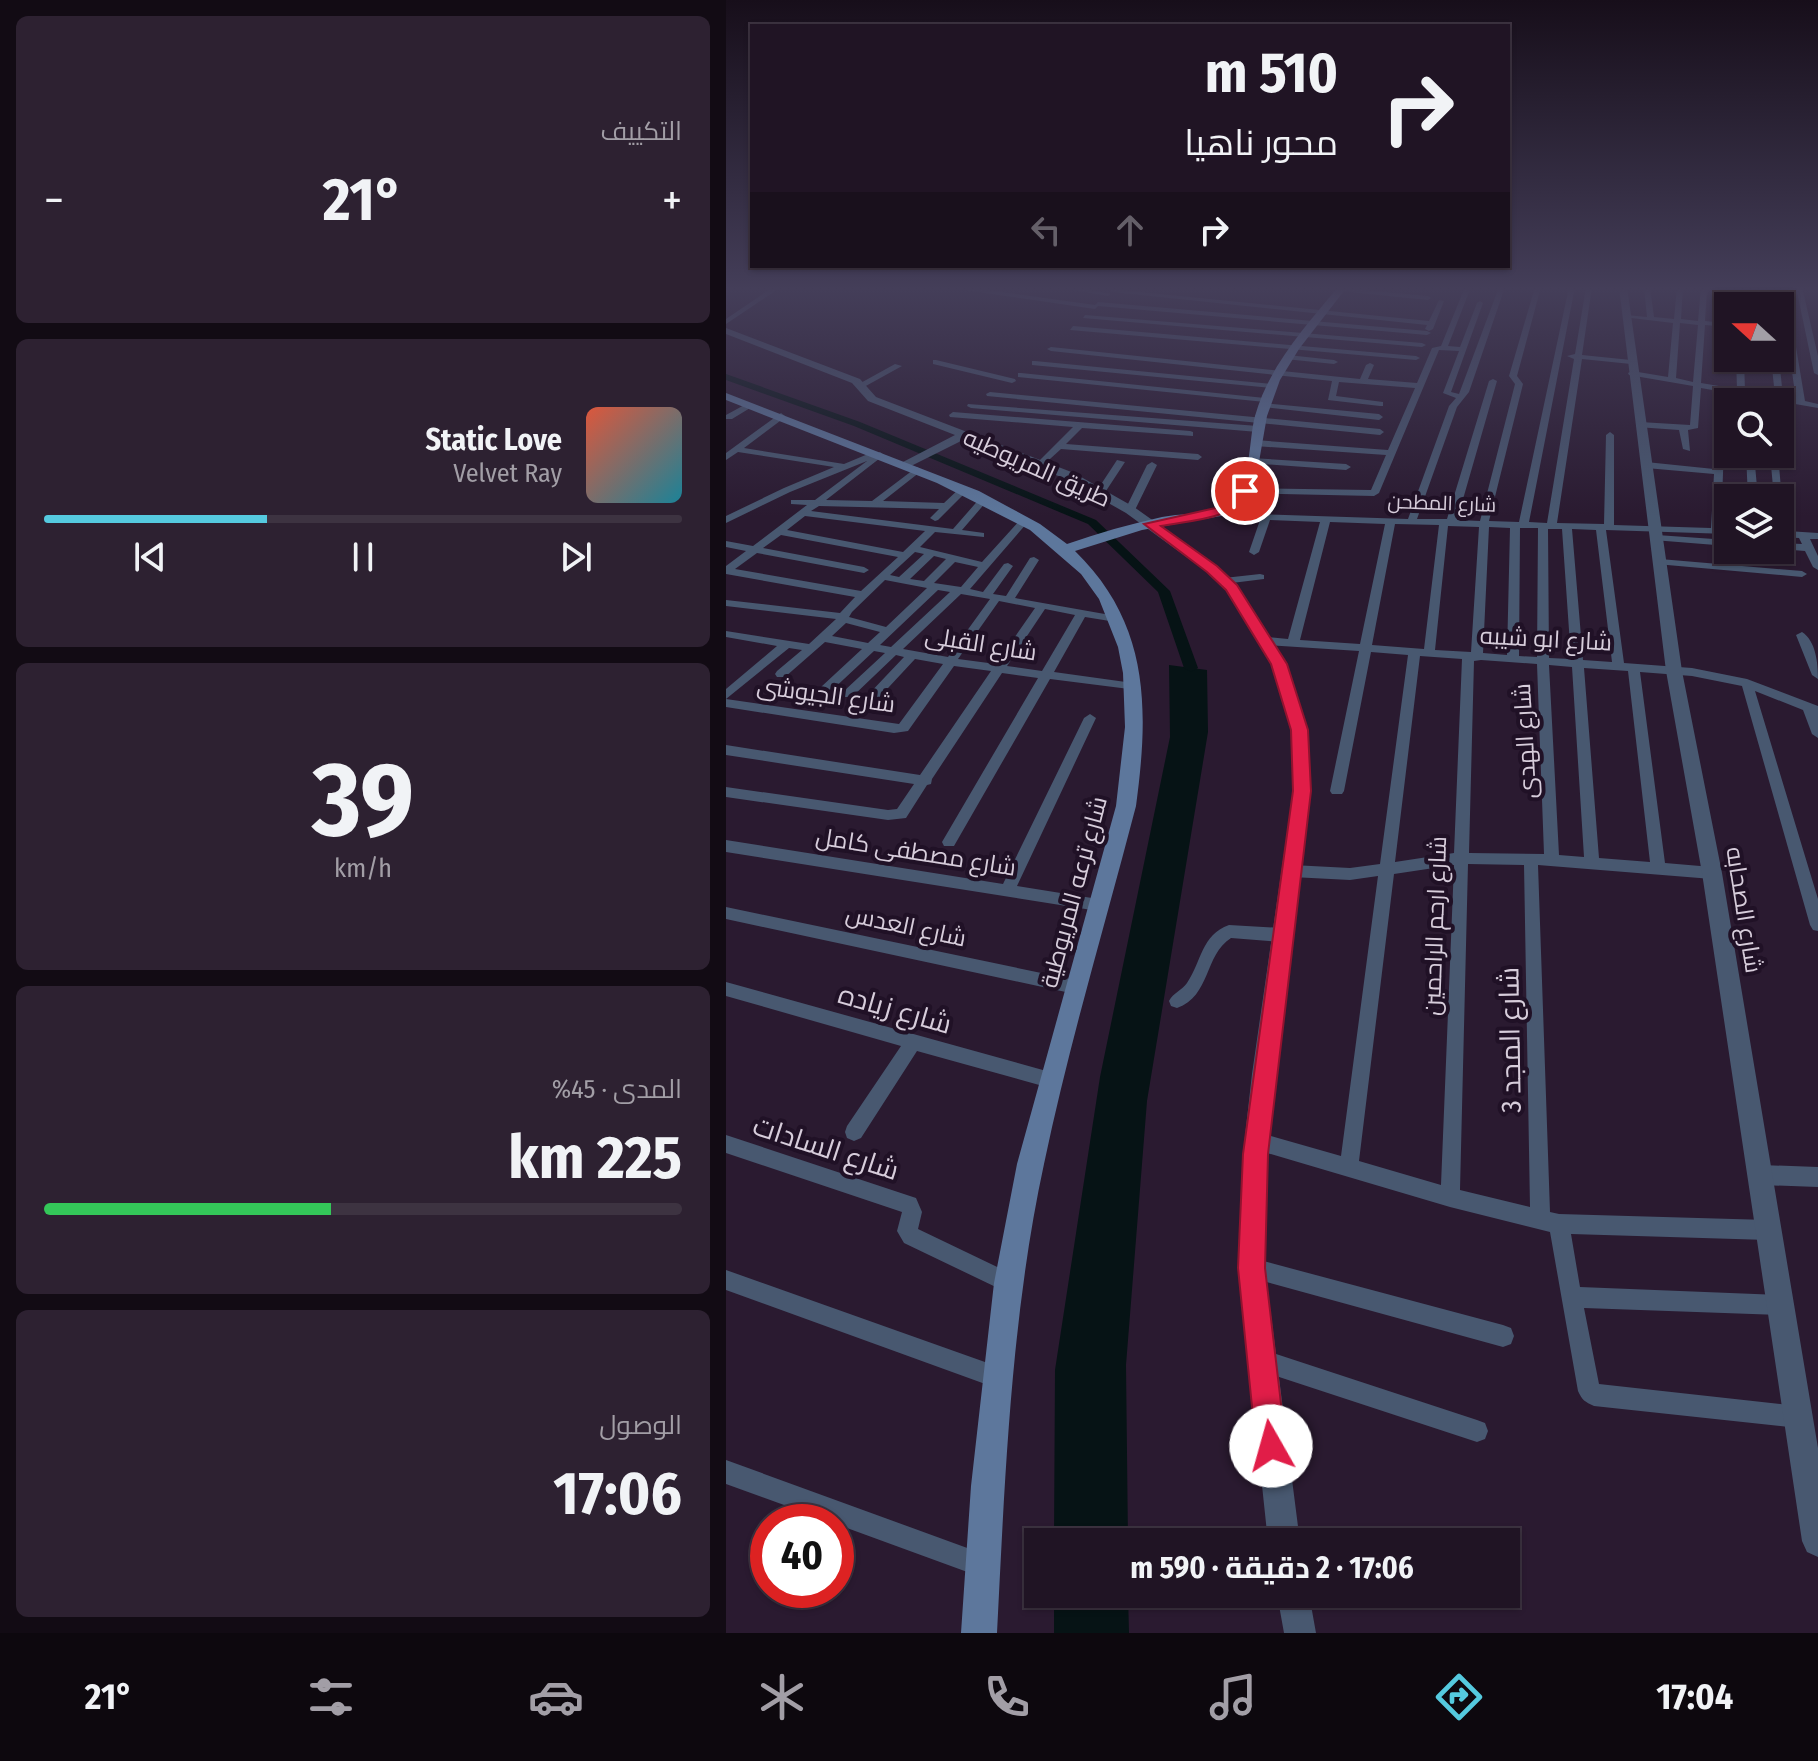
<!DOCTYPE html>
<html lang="ar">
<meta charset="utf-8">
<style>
body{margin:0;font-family:"Fira Sans Condensed",Cairo,sans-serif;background:#2d2131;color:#f1f3f6;direction:rtl;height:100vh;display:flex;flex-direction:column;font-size:30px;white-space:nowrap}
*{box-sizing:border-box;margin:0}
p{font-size:26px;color:#a29ea6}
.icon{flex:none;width:44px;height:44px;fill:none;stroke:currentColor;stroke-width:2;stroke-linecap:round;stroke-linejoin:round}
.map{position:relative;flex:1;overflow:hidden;direction:ltr}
.panel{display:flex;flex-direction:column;gap:16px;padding:16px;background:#120b14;width:726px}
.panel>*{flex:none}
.banner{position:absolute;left:24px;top:24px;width:760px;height:244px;border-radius:0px;box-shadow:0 2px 6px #0004,0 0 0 2px #3d3341;direction:rtl;background:#201424;color:#f1f3f6;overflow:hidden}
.needle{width:52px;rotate:291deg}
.controls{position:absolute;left:988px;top:292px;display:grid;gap:16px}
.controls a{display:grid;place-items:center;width:80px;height:80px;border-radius:0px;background:#201424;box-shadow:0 2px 6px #0004,0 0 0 2px #3d3341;font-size:40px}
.speed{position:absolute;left:24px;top:1504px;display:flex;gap:16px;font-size:40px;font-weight:700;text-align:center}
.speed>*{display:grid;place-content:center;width:104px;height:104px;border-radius:50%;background:#201424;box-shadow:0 2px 6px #0004,0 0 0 2px #3d3341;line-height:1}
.speed .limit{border:12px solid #d22;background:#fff;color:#111}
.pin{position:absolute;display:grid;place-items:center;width:68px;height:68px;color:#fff;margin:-34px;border:4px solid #fff;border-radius:50%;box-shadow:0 2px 8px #0007}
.me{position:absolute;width:88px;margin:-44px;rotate:353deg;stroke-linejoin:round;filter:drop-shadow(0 0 6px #0008)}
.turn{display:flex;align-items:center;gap:28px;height:168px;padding:0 40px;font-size:36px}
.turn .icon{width:104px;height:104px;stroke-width:2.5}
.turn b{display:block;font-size:56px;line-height:68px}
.lanes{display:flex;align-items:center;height:76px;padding:0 40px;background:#0003;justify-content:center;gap:40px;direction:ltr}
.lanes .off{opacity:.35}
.big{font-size:60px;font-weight:700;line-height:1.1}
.panel .widget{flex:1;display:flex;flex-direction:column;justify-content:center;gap:12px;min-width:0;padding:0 28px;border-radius:12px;background:#2d2131}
.panel .dial{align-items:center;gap:0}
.dial b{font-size:104px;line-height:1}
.song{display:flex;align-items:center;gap:24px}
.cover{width:96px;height:96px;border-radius:12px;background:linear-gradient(135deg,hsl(10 70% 55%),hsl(190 70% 35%))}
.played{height:8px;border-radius:4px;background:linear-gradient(90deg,#55cadf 35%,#3d3341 35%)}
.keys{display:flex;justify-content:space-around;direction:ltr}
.heat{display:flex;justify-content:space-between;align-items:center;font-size:44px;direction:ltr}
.charge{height:12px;border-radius:6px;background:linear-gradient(90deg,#34c759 45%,#3d3341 0)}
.trip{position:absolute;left:298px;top:1528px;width:496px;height:80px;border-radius:0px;background:#201424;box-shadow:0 2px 6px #0004,0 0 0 2px #3d3341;font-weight:700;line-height:80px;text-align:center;direction:rtl}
.menu{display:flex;height:128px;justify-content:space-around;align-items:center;background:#0d080e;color:#a29ea6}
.menu .icon{width:56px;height:56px}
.menu .on{color:#55cadf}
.menu b{font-size:36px;color:#f1f3f6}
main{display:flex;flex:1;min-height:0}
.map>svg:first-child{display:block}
.water{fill:#061315}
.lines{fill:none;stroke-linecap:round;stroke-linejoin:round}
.canal{fill:#061315;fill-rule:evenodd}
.minor{fill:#485870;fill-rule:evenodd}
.tertiary{fill:#485870;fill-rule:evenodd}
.secondary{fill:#5d779c;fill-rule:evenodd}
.route{fill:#e11d48;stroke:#92132f;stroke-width:2}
.labels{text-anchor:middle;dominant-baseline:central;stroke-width:8;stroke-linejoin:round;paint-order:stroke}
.far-street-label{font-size:20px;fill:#d7cddb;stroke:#201126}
.street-label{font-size:24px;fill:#d7cddb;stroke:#201126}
.near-street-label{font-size:28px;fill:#d7cddb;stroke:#201126}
</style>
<main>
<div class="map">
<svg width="1092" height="1633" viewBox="0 0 1092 1633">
<rect width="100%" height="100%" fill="#2a1a30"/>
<path class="water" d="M443 665 481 670 482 732 421 1101 400 1365 402 1542H328L329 1370 374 1077 444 737Z
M328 1594H402L403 1633H328Z"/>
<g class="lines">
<path class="canal" d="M0 374 134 422 370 520 444 591 472 668 465 672 458 668 432 592 362 524 128 426 0 380Z"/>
<path class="minor" d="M47 287H55L0 324V319Z
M218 287H239L369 305 372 302 701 331 705 333 701 335 372 306 369 309Z
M328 287H348L385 294 382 296Z
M739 287H745L722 346 734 347 751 303 754 301 757 303 725 392 733 394 773 287H779L743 392 731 407 691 519H721L763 381 767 379 771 381 731 520 754 521 789 384 783 376 809 287H815L791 376 797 384 763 521 793 522 843 287H849L803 522 821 523 848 359 841 356 849 354 860 287H866L856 355 905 360 909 362 905 364 856 359 831 523 878 524 880 435 884 432 888 435V525L985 528 988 474 920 468 915 465 920 462 988 469 992 391 975 388 972 428 962 430 964 451 957 449 953 430 911 427 910 425 914 422 964 425 967 386 903 375 902 373 906 371 942 377 947 323 897 317 900 315 921 317 918 287H924L928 317 948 319 951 287H957L955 319 972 321 975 287H981L979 321 989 322 988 307 994 301V287H1000V302L994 308 996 322 1002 323V327L979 325 975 383 1011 389 1010 358H1018L1019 391 1049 396 1045 358H1053L1057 397 1070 400 1054 287H1060L1079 401 1092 404V408L1000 392 995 528H1002V534L880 530 898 663 966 668 1021 679 1092 706V738L1086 734 1077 710 1029 691 1092 899V931L1087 930 1084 925 1016 686 966 676 914 672 939 863 986 867 991 869 993 873 991 877 986 879 812 865 824 1212 833 1214 1042 1220 1049 1223 1052 1230 1049 1237 1042 1240 845 1234 854 1287 1054 1295 1061 1298 1064 1305 1061 1312 1054 1315 858 1308 873 1384 1072 1406 1080 1409 1083 1417 1080 1425 1072 1428 868 1406C859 1402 856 1400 852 1391L824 1232 724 1207 531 1150 524 1147 522 1141 524 1135 531 1132 615 1156 652 876 624 880 566 877 561 875 559 871 561 867 566 865 624 868 654 864 682 655 645 652 618 791 616 794H606L604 791 633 651 540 645 534 641 540 637 562 639 594 522 544 520 533 552 528 555 523 552 534 520 507 514 500 507 508 505 513 510 527 514 682 519 723 406 730 398 717 393 733 351 713 350 653 493 648 496 516 493V489L519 488 645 490 660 455 529 446 525 443 529 440 662 450 689 388 613 382 610 396 657 402V406H654L602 400 606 381 325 351 321 349 325 347 634 379 640 365 644 363 648 365 642 379 691 383 706 348 715 346ZM954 323 972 325 967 382 950 378ZM604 522 659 524 634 644 574 640ZM669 524 713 525 698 649 646 645ZM722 526 753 527 745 652 709 650ZM763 527 784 528 781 655 757 653ZM794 528H812L811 657 793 656ZM822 529H836L845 659 823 658ZM846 529 870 530 886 662 857 660ZM694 656 736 659 728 853 669 862ZM755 660 811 664 818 854 743 853 748 661ZM823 665 846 667 858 857 833 855ZM858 668 902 671 924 862 873 858ZM742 864 798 865 804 1207 734 1190ZM728 865 715 1185 633 1161 668 874Z
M1023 287H1029L1030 306H1024Z
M1038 287H1044L1046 306H1040Z
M1070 287H1076L1092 356V375L1088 373Z
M615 288 702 296 705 298 702 300 613 291Z
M384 289 703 321 713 300 718 301 707 329 703 331 699 329 701 325 386 292Z
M359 315 696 343 700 345 696 347 357 318Z
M347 326 690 356 694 358 690 360 344 330Z
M562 355 608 360 612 362 608 364 559 359V355Z
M210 360 289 379 290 381 286 383 207 364V360Z
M309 361 546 384 550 386 546 388 306 365V361Z
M169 364 176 366 138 387 131 385Z
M295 373 539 398 543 400 539 402 292 377V373Z
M264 392 654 429 658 432 654 435 261 396 260 394Z
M22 403 29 405 6 419H0V415Z
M535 403 653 414 657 417 653 420 538 407 534 405Z
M242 404 532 426 536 429 532 432 245 408 241 406Z
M227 412 464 431 467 432V436L356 428 340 444 472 454 476 457 472 460 335 449 314 468 311 467V463L347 427 224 417 223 415Z
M55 413 59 416 58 418 18 448 118 464 142 454 146 457 154 452 158 455 100 500 146 501 191 467 196 470 194 472 157 501 218 503 235 487 243 489 212 520 209 521 204 518 213 509 93 506 85 511 227 529 255 497H261V501L236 530 258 533V537L209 532 194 547 256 562 295 519H301V523L244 589 257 592 278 564 282 563 287 566 267 594 280 596 304 558 308 557 313 560 289 598 390 616 396 619 390 622 359 617 328 672 407 683 413 687 411 690 324 679 228 846H218L216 842 312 678 276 673 206 779 205 784 201 785 180 818 162 820 0 797V787L162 810 171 809 188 784 0 755V745L194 775 265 671 228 666 182 731 168 733 0 707V689L51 646 0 637V631L83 644 110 619 0 606V600L114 613 129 597 0 574V566L20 551 0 547V541L27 546 81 505 65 504V500H89L141 461 64 492 0 523V516L58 488 108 467 12 452 0 460V453ZM79 516 199 531 177 552 61 530ZM55 535 172 557 135 591 9 569 31 553 138 573 143 570 138 567 37 548ZM189 552 198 554 173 577 164 575ZM208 556 220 559 198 581 184 579ZM229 562 252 567 235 587 208 583ZM159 580 201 588 160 627 123 617 126 612ZM212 590 224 592 165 647 154 645ZM235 594 264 599 222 657 177 649ZM273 601 309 608 270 664 232 659ZM319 609 349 615 316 671 281 666ZM120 623 154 632 142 643 106 636ZM99 642 136 649 95 687 93 690 95 693H103L148 651 159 653 118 691 116 694 118 697H126L170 655 178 657 141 696 139 699 141 702H149L189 659 217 664 173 724 0 699 63 648 76 650 51 671 49 674 51 677H59Z
M1020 454H1028L1032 498H1022Z
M1044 454H1052L1056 500 1048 498Z
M526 458 620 464 625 467 620 470 523 463V459Z
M391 460 399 462 378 494H372L370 492Z
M426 462 431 465 409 510 401 512 399 510 421 465Z
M1054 511 1059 514 1061 531 1092 533V539H1084L1092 556V570L1087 567 1079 551 1054 549V543L1076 544 1073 538 1054 537Z
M931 535 1002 540V546L927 540 926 538Z
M934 559 1076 571 1081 574 1076 577 930 564V560Z
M534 574 538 575V579L498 584 493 581 498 578Z
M1076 632C1090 641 1092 663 1092 679L1086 675 1070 635Z
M364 714 370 718 291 886 372 899 377 901 380 905 377 909 372 911 0 852V840L277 884 358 718Z
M0 907 349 980 355 982 357 987 355 992 349 994 0 919Z
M503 925 556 928 562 930 564 935 562 940 556 942 505 938C478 955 485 996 451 1008L445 1006 443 1001C447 993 456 990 461 983 476 961 475 935 503 925Z
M0 982 324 1072 330 1074 333 1080 330 1086 324 1088 191 1051 135 1138 128 1141 121 1138 119 1132 121 1126 175 1046 0 996Z
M0 1135 190 1198 196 1212 192 1229 290 1276 293 1283 290 1290 283 1293 276 1290 178 1243 171 1231 176 1212 0 1153Z
M1034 1165 1092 1167V1187L1034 1185 1027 1182 1024 1175 1027 1168Z
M526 1258 777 1325 785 1328 788 1336 785 1344 777 1347 526 1278 519 1275 516 1268 519 1261Z
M0 1270 273 1367 281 1370 284 1378 281 1386 273 1389 0 1290Z
M535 1349 751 1420 759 1423 762 1431 759 1439 751 1442 535 1371 527 1368 524 1360 527 1352Z
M0 1460 255 1553 264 1556 267 1565 264 1574 255 1577 110 1524V1522H105L0 1484Z"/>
<path class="tertiary" d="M893 287H901L956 671 996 873 1092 1448V1557L1081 1552 1076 1541 976 873 940 671Z
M0 328 134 379 150 397 348 473 408 507 491 566 511 585 561 664 582 730 585 791 548 1074 541 1154 539 1268 574 1542H542L513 1268 517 1154 526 1074 567 791 566 730 545 664 501 590 481 572 400 513 340 479 239 439 183 467H175V463L229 435 142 401 126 383 0 334Z
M551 1594H583L590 1633H558Z"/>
<path class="secondary" d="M612 287H621L573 349 554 380 541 416 530 479 518 503 495 516 416 530 349 551C424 624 423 709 410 806 379 925 343 1044 318 1164 285 1317 279 1477 271 1633H235L245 1486 268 1283 291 1164 390 806 399 727 397 673 392 647 373 599 355 574 304 530 211 483 0 400V393L253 491 314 524 341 544C372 533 404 524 436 517 457 513 484 515 502 503 526 486 522 442 529 416 543 366 579 327 612 287Z"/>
</g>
<linearGradient id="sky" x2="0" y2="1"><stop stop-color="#170e1a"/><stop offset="0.56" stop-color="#443e59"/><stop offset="1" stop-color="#443e59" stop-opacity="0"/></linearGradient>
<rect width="1092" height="516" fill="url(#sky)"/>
<path class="route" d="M519 487 525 491C508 520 466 520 435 526L491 566 511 585 561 664 582 730 585 791 542 1154 539 1268 560 1446 556 1456 545 1461 535 1456 530 1446 512 1268 517 1154 567 791 565 730 545 664 500 590 481 572 418 524 494 507Z"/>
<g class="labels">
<g class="far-street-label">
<text transform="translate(716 503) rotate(2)">شارع المطحن</text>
</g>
<g class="street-label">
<text transform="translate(311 468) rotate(24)">طريق المريوطيه</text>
<text transform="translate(820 639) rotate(3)">شارع ابو شيبه</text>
<text transform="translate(255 644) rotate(9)">شارع القبلى</text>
<text transform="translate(100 695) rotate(8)">شارع الجيوشى</text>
<text transform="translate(799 741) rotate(-93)">شارع الهدى</text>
<text transform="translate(190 852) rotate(9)">شارع مصطفى كامل</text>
<text transform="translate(348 892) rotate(-75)">شارع ترعه المريوطية</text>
<text transform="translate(1018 910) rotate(81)">شارع الصحابه</text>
<text transform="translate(180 926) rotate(12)">شارع العدس</text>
<text transform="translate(709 926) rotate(-88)">شارع ارحم الراحمين</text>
</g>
<g class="near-street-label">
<text transform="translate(169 1009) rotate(16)">شارع زياده</text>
<text transform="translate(784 1040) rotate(-91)">شارع المجد 3</text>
<text transform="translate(100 1148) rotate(18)">شارع السادات</text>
</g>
</g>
</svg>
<div class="controls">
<a><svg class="needle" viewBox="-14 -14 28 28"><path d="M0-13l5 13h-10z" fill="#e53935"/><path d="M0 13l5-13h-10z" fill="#a29ea6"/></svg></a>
<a><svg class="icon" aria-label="search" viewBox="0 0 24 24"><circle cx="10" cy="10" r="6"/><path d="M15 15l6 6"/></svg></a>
<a><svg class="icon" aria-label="layers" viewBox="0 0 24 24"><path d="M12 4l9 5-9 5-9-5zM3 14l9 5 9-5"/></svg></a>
</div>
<div class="speed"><div class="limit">40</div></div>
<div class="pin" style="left:519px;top:491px;background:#d93025"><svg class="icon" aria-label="arrive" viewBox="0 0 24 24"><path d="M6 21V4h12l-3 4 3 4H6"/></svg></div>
<svg class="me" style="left:545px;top:1446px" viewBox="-20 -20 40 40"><circle r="19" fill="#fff"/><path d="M0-13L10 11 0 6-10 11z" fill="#e11d48"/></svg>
<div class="trip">17:06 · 2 دقيقة · 590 m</div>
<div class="banner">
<div class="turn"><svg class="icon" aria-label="right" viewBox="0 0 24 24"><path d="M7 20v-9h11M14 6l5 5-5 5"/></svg><div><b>510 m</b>محور ناهيا</div></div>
<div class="lanes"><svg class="icon off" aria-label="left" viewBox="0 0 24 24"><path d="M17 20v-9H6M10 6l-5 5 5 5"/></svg><svg class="icon off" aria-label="ahead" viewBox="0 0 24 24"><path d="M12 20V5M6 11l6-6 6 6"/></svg><svg class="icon" aria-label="right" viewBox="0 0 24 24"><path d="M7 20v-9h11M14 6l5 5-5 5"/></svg></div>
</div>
</div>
<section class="panel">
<div class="widget"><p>التكييف</p>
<div class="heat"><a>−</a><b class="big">21°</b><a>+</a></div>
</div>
<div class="widget">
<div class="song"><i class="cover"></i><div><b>Static Love</b><p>Velvet Ray</p></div></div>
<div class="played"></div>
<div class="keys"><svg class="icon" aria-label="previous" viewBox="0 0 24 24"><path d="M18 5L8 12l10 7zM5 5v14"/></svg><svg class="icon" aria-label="pause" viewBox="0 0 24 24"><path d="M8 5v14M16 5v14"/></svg><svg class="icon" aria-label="next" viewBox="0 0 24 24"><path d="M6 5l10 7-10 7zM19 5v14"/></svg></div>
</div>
<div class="widget dial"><b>39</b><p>km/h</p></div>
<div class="widget"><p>المدى · 45%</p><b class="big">225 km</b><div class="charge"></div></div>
<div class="widget"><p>الوصول</p><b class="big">17:06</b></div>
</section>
</main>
<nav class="menu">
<b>17:04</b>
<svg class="icon on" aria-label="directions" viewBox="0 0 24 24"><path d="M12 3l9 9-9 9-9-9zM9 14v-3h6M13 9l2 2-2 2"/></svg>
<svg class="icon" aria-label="music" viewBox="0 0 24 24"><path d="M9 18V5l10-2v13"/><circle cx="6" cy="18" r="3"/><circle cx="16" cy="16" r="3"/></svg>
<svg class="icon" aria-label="phone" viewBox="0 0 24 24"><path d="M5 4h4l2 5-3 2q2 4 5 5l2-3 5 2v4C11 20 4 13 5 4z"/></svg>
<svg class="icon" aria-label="climate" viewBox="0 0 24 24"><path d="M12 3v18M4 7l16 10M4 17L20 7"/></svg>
<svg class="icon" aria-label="car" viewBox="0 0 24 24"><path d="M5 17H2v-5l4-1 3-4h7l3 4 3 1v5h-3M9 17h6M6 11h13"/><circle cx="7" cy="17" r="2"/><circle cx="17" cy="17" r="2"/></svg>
<svg class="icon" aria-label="filters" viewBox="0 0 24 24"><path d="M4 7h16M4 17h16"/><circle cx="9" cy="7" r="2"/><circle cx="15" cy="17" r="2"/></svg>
<b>21°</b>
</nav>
